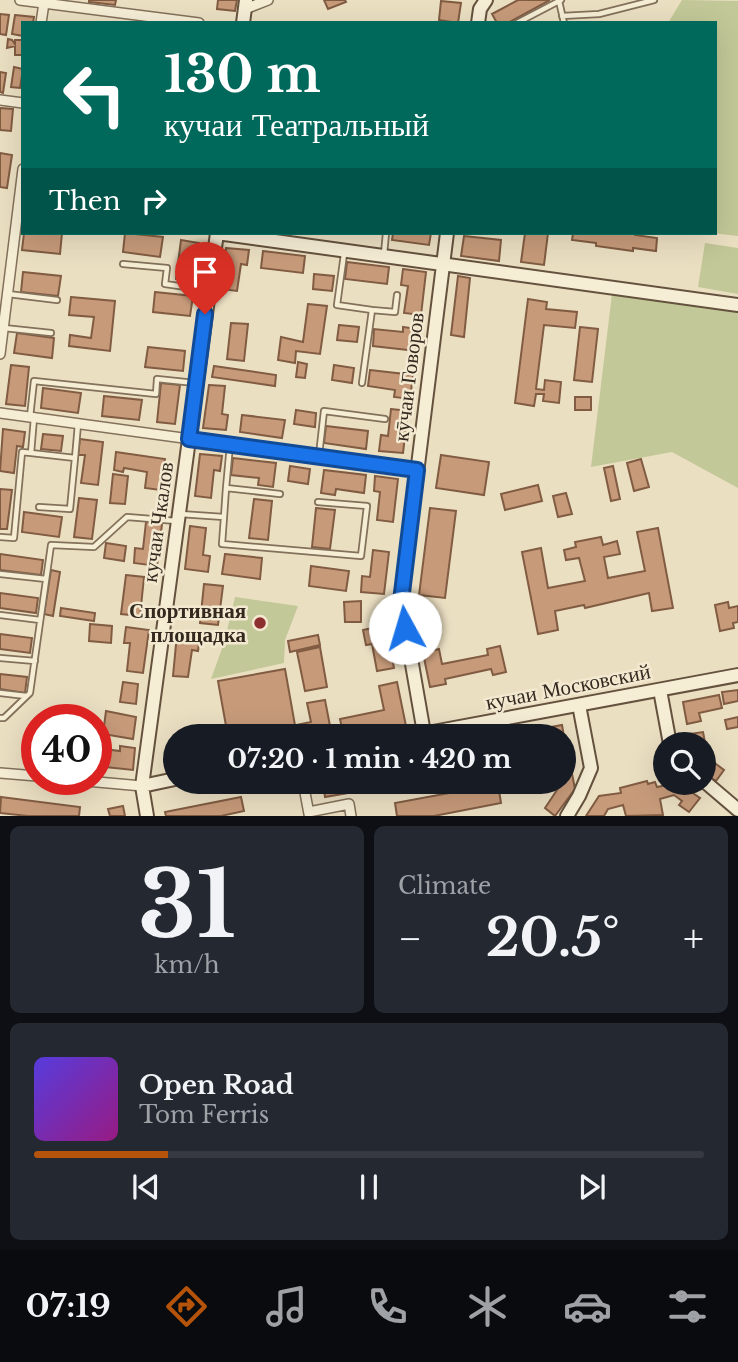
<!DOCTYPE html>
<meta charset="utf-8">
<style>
body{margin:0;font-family:"Libre Baskerville",serif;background:#242831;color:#f1f3f6;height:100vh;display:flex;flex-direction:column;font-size:26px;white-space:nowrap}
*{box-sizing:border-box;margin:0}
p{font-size:23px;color:#9ea1a6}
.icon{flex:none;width:38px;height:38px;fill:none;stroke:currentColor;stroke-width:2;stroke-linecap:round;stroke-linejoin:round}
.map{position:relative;height:816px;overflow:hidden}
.drawer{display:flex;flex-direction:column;gap:10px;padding:10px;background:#0d0f14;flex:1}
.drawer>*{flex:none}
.top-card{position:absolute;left:21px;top:21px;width:696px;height:214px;border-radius:0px;box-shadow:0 7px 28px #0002;background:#00695c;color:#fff;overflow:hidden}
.tools{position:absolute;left:653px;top:732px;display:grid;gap:14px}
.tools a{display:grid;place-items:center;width:63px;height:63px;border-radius:50%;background:#171b24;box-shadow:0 7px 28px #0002;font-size:35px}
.speed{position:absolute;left:21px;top:704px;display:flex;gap:14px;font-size:35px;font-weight:700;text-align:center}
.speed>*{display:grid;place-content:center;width:91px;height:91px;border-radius:50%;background:#171b24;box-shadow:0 7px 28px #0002;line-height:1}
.speed .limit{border:10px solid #d22;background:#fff;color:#111}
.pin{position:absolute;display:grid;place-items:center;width:60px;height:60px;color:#fff;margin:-72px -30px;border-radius:50% 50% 50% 0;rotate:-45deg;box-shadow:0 0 7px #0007}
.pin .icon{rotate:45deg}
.me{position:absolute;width:77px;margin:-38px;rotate:354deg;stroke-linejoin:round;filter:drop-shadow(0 0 5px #0008)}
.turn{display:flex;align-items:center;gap:24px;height:147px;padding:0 28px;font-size:32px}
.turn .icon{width:91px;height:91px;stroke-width:2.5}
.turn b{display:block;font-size:49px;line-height:60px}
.then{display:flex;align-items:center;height:66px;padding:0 28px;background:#0003;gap:14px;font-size:26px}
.big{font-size:52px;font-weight:800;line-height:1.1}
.drawer .tile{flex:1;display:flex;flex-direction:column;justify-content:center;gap:10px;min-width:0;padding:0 24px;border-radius:10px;background:#242831}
.drawer .dial{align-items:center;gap:0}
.dial b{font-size:91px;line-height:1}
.song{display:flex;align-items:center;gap:21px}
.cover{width:84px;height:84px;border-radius:10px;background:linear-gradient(135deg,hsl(250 70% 55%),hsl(310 70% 35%))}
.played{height:7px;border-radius:4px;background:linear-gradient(90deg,#b45309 20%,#363941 20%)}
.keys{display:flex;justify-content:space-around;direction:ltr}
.heat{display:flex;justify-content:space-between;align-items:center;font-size:38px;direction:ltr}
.drawer .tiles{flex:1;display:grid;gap:10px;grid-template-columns:1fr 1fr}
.tile:last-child{grid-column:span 2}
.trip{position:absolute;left:163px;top:724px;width:413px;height:70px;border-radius:35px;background:#171b24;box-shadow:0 7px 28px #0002;font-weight:800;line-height:70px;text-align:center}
.menu{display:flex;height:112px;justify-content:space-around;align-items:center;background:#090b0e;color:#9ea1a6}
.menu .icon{width:49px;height:49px}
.menu .on{color:#b45309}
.menu b{font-size:32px;color:#f1f3f6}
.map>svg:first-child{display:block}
.green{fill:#c2c897}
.building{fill:#c79b7a;stroke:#815c42;stroke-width:2}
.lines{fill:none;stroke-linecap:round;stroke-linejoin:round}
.lane-casing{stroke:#83715b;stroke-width:8}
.street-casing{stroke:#83715b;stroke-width:12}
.secondary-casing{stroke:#65523e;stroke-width:16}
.lane{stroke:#f6edd5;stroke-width:4.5}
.street{stroke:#f6edd5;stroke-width:9}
.secondary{stroke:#f6edd5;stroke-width:12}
.route-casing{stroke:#114b97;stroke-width:18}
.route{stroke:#1a73e8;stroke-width:12}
.poi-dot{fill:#8e2f2f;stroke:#f3e9d1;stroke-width:2.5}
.labels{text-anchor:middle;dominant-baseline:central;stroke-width:5;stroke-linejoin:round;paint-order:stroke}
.street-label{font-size:21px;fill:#34291e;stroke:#f3e9d1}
.poi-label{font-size:21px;font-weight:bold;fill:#34291e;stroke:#f3e9d1;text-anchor:end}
</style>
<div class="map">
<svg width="738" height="816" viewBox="0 0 738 816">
<rect width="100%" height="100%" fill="#ebdfc2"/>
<path class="green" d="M682 0 738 1V236L712 233H716V23H668Z
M705 243 738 248V294L698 287Z
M612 294 738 310V488L672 452 591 467Z
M235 597 298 606 285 640 284 663 211 679 224 643Z"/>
<path class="building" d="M89 0H116L115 5 89 2Z
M218 0H237L235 11 217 9Z
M324 0H345L346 2 328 9Z
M518 0H550L508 23H497L492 14Z
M441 1 461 3 458 23 439 20Z
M0 14 9 15 6 35 0 34Z
M15 15 34 17 33 23H23V36L12 34Z
M8 39 12 40 15 44V40H23L22 55H15V46L7 48Z
M14 67 23 69 20 88 11 87Z
M0 72 6 73 3 93 0 92Z
M0 108 13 109 11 131 0 130Z
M0 153 12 155 7 188 0 187Z
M24 233H62L60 254 22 250Z
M125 233 163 237 160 257 123 252Z
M393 233H431L429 245 392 240Z
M525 233H548L544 265 521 262Z
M573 233H635V235L657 238 656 251 633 248V251L596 246V243L572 240Z
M464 236 501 240 499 261 461 256Z
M181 240 199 243 194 282 176 279Z
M226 248 249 250 247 265 241 264 237 291 221 289Z
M263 251 305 256 303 273 261 268Z
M347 262 389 267 387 284 345 279Z
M403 269 426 272 421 315 404 313 408 286 401 285Z
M23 272 61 276 58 296 21 292Z
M314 274 334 276 332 291 313 289Z
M458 276 470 278 464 337 451 335Z
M155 292 193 296 190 316 153 312Z
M71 297 115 301 110 351 69 346 70 335 91 338 94 317 69 315Z
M528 299 547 302 546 309 577 312 575 328 544 325 536 389 544 390 545 380 561 382 559 403 543 401 544 394H536L534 406 515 403Z
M308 304 327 306 320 354 296 351 295 363 278 360 281 337 303 342Z
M231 323 248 324 244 361 227 359Z
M339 325 359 327 357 342 337 340Z
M403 327 418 329 416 351 373 346 374 329 403 332Z
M580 327 598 329 592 382 574 380Z
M17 333 54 338 52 358 14 353Z
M148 347 185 351 183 371 145 367Z
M298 362 307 364 305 378 296 377Z
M11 365 29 367 25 406 6 404Z
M334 365 354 368 352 383 332 380Z
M214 366 276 375 275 386 212 377Z
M370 370 413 375 410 399 394 397 395 390 368 386Z
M161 383 180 385 175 424 157 422Z
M209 385 225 386 222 414 228 415 226 430 203 428Z
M43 388 81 393 78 413 41 408Z
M104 396 142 400 139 420 102 416Z
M575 397H591V410H575Z
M391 409 408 411 403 453 379 451 381 435 388 436Z
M296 410 316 413 315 427 294 424Z
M242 415 285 420 282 438 240 432Z
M326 426 368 431 366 449 324 443Z
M3 429 25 432 23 447 17 446 14 473 0 471Z
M43 434 63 436 61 451 41 449Z
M80 439 103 442 98 485 81 483 85 455H78Z
M116 452 165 459 160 490 145 488 147 472 124 468 123 472 114 470Z
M200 454 222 456 220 471 214 470 211 498 195 496Z
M441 455 489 462 484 495 436 488Z
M233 458 276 463 273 487 258 485 259 478 231 475Z
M641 459 649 487 634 491 627 463Z
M290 466 310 469 308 484 288 481Z
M613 466 620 499 611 501 604 468Z
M324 470 366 475 364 493 336 489 335 495 321 493Z
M113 474 128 476 125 504 110 503Z
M375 476 398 479 393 522 377 520 380 492 374 491Z
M538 485 542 501 505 510 501 494Z
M0 489 12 490 7 529H0Z
M566 493 572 514 558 517 553 496Z
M79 498 97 500 92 539 74 537Z
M254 499 272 501 268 540 249 538Z
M316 508 335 510 330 549 312 547Z
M430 508 456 511 445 598 419 595Z
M24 512 62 517 59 537 22 532Z
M146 522 162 524 157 566 134 563 135 548 143 549Z
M190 526 206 528 203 555 210 556 208 572 185 569Z
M658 528 673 608 652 611 649 593 585 608 584 605 555 611 558 630 538 634 522 552 541 548 548 588 585 581 579 558 566 560 564 550 576 547 575 542 601 537 603 545 617 541 620 554 604 557 608 578 645 571 637 532Z
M106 543 126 546 124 561 104 558Z
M373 550 389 552 384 594 361 592 362 576 370 577Z
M0 554 43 560 41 575 0 570Z
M225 554 262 558 260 579 222 574Z
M311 566 349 571 346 591 309 586Z
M51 570 60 572 53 616 44 614Z
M126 575 144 577 140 616 121 614Z
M204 584 223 586 218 625 200 623Z
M0 593 38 598 36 613 0 608Z
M361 601V622H345L344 602Z
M728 602 729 608 738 606V622L733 623 734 628 720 631 715 605Z
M61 608 95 613 94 621 60 616Z
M90 624 112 626 111 643 89 641Z
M386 625 394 668 377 671 372 644 366 645 363 630Z
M126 627 149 630 143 673 127 671 130 643H124Z
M0 634 32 638 30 653 0 649Z
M177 634 200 636 198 651 192 650 188 677 173 676Z
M318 635 320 645 290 652 288 641Z
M500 646 506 672 493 675 491 669 445 679 446 684 430 687 423 653 439 649 442 664 488 655 487 649Z
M320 647 327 687 305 691 297 652Z
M285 669 296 731 264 737H228L218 681Z
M0 674 27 677 25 693 0 689Z
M123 682 138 684 136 704 120 702Z
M397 682 406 726 344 737 340 719 384 710 379 686Z
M738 690V701L724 704 722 692Z
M719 695 722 708 699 713 701 721 687 724 683 702Z
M325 700 331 731 298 737 296 725 311 722 307 703Z
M106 711 136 717 133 739 103 734Z
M738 717V727L727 729 725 720Z
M562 725 566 748H564V737H525L524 732Z
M703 732 708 758 724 770 716 781 704 773V744H691L689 734Z
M120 746 135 748 133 770 96 766V748L120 751Z
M569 758 575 789 555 816 545 808 559 787V782H564V759Z
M647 781 648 784 655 782 657 787 681 782 684 787 700 798 689 812 679 805 682 801 674 795 660 799 663 815 626 816 623 805 608 809 604 816H586L599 796 621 793 620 788Z
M323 782H400V784L325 797Z
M498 784 501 803 434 816H397L395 803Z
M1 797 80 807 79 816H28L0 813Z
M241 797 244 811 221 816H166L165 812Z
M123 806 125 816H110L108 809Z"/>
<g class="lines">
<g class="lane-casing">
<path id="lane" d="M559 1 564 23
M562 16 599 14 654 0
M517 23 561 0
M344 254 337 305 372 310 362 383
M384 254 386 233
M123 264 167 268 165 284 207 290
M8 294 57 300
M372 310 395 312 397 295
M4 328 51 333
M30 417 34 381 156 394 157 379 195 383
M230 445 226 488 280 494
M31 453 75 458 70 509 39 507
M319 455 324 411 385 419
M75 458 78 424
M180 514 224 517 222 544 361 556 367 506 318 502
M224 517 226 488
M0 537 14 538 22 452 31 453 34 418
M0 574 46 579
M0 615 40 620
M0 658 35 661
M0 693 26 696
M0 718H4L30 693 51 545 94 547 127 517 177 521"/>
</g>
<g class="street-casing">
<path id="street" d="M20 0 199 23
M245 9 268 0
M41 23 44 3
M0 100 23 103
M0 354 23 169
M0 413 417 470
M0 773 37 776
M64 779 142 786
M303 782 309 814
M309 812 349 804 351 816"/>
</g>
<g class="secondary-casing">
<path id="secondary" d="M243 23 246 0
M478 23 480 9 486 0
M217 233 738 305
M660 690 670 744
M424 733 401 601 447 233
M406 737 738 675
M704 781 738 810
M142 786 175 779
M147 816 142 786 217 233
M567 816 579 796 591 768 579 705"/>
</g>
<use href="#lane" class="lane"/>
<use href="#street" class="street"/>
<use href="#secondary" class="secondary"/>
</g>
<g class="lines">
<g class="route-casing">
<path id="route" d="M205 314 189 439 417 470 401 601 405 628"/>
</g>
<use href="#route" class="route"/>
</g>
<circle class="poi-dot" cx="260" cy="623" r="7"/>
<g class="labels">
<g class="street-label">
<text transform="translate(409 377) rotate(-83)">кӯчаи Говоров</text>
<text transform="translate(158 522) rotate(-82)">кучаи Чкалов</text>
<text transform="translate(568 687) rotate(-11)">кучаи Московский</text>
</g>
<g class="poi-label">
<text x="246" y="611">Спортивная<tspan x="246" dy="24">площадка</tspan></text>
</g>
</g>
</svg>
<div class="tools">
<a><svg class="icon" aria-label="search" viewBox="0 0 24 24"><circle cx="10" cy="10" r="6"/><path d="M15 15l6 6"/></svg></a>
</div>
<div class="speed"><div class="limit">40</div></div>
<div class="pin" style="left:205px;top:314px;background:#d93025"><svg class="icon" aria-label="arrive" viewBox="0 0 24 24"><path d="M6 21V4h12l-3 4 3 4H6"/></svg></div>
<svg class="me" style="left:405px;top:628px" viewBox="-20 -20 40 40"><circle r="19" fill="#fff"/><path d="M0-13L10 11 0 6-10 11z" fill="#1a73e8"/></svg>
<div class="trip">07:20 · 1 min · 420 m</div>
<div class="top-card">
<div class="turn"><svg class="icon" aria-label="left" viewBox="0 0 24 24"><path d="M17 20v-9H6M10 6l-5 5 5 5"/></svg><div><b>130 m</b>кучаи Театральный</div></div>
<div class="then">Then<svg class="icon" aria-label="right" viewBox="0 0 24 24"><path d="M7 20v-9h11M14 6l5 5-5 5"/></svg></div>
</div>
</div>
<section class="drawer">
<div class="tiles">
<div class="tile dial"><b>31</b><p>km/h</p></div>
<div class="tile"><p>Climate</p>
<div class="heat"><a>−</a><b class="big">20.5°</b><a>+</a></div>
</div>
<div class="tile">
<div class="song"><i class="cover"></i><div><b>Open Road</b><p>Tom Ferris</p></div></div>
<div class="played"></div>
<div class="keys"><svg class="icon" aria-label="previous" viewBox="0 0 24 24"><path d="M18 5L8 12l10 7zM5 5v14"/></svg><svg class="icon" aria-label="pause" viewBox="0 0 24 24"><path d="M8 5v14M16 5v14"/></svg><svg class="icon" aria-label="next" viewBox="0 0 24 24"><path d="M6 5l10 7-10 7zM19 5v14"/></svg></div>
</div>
</div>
</section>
<nav class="menu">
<b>07:19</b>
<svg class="icon on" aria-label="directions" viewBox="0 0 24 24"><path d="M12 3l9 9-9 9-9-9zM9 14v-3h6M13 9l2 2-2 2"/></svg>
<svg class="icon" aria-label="music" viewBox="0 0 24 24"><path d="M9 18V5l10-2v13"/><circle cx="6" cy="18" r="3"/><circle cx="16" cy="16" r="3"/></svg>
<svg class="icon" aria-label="phone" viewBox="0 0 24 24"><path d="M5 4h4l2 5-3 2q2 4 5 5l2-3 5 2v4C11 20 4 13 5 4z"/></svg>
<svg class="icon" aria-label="climate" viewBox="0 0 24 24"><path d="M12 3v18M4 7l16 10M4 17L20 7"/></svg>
<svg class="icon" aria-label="car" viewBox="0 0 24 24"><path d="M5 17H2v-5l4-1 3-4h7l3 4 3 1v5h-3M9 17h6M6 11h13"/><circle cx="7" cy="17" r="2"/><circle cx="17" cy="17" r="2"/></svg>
<svg class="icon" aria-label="filters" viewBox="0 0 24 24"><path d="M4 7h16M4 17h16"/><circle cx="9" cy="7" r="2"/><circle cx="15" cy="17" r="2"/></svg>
</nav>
